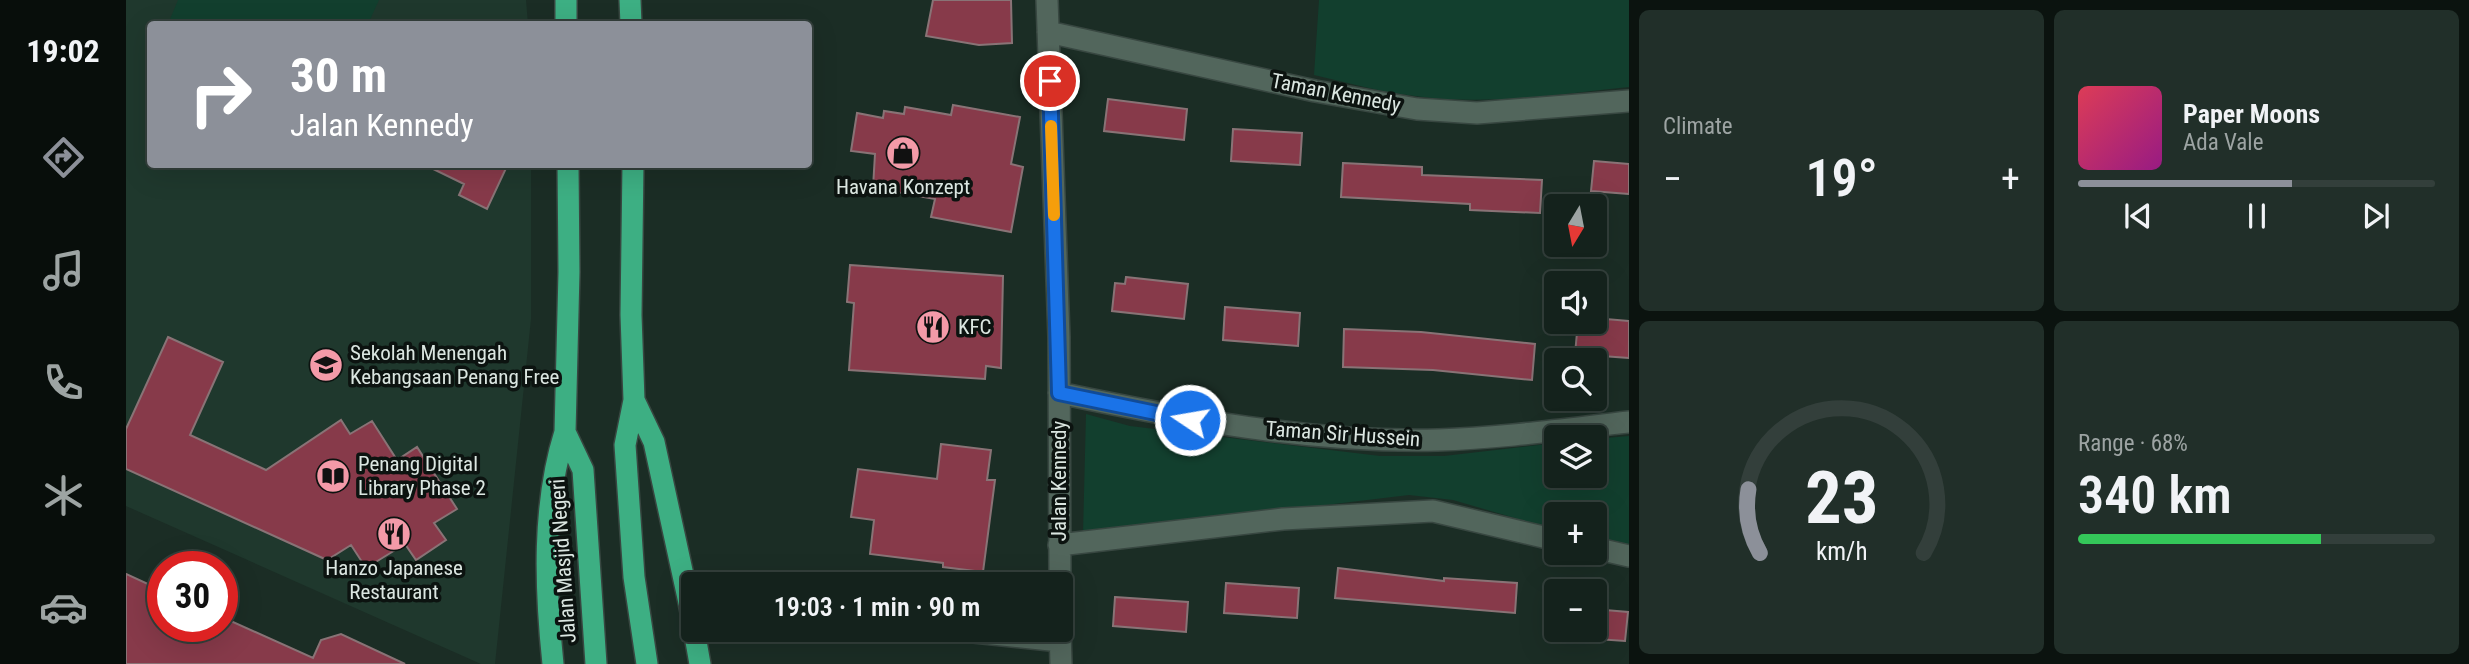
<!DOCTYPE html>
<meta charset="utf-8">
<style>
body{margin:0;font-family:"Roboto Condensed",sans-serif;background:#212f29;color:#f1f3f6;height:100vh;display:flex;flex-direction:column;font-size:26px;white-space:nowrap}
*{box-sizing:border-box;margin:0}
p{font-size:23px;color:#9da4a3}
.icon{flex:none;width:38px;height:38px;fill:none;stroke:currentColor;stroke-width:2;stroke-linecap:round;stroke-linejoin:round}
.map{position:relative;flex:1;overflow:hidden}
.sheet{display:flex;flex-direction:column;gap:10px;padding:10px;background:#0b130f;width:840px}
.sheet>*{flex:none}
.hud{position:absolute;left:21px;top:21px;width:665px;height:147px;border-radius:7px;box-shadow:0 7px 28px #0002,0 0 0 2px #333f3b;background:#8c9099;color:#fff;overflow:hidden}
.needle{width:46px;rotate:190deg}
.tools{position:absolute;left:1418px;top:194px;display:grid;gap:14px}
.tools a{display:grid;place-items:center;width:63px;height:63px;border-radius:7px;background:#14221c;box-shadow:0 7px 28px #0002,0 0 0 2px #333f3b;font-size:35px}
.speed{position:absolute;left:21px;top:551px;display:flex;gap:14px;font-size:35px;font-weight:700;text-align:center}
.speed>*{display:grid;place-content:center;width:91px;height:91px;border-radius:50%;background:#14221c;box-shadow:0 7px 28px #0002,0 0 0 2px #333f3b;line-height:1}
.speed .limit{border:10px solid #d22;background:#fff;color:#111}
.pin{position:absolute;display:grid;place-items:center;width:60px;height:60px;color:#fff;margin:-30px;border:4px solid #fff;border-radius:50%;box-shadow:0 2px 7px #0007}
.me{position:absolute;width:77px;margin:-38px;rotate:282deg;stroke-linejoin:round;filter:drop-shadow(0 0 5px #0008)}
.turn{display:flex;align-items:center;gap:24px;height:147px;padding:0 28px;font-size:32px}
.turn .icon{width:91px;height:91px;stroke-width:2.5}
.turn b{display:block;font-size:49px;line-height:60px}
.big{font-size:52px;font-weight:600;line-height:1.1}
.sheet .widget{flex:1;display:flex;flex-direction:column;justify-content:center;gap:10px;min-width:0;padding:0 24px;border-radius:10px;background:#212f29}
.sheet .dial{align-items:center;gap:0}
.dial svg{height:182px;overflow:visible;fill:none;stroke:#333f3b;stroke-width:7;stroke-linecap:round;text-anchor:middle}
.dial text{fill:#f1f3f6;stroke:none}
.song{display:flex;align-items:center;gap:21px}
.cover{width:84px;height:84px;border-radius:10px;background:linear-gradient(135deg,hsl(350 70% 55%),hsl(310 70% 35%))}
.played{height:7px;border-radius:4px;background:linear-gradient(90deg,#8c9099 60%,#333f3b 60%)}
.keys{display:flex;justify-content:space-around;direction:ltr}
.heat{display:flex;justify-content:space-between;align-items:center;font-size:38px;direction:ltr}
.charge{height:10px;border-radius:5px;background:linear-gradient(90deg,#34c759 68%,#333f3b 0)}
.sheet .tiles{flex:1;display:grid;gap:10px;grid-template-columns:repeat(2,1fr)}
.trip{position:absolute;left:555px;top:572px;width:392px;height:70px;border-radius:7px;background:#14221c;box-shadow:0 7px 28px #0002,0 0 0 2px #333f3b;font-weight:600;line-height:70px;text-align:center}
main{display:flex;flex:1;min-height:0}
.tabs{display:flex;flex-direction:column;width:126px;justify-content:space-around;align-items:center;background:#080e0b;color:#9da4a3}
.tabs .icon{width:49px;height:49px}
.tabs .on{color:#8c9099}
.tabs b{font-size:32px;color:#f1f3f6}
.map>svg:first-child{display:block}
.built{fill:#1f382d}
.green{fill:#123f2e}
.building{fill:#873a4a;stroke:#897376;stroke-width:2}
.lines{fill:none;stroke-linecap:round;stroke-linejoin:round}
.minor-casing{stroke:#384741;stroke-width:24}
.highway-casing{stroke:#384741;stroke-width:24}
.minor{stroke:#52665c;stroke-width:21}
.highway{stroke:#3daf83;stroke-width:21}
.route-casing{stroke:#114b97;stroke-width:18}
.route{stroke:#1a73e8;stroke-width:12}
.slow{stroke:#f59e0b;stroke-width:12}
.labels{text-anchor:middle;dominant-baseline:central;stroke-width:7;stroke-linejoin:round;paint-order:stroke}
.street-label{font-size:21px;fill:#dbe6e1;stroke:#0c1310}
.poi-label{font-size:21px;fill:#dbe6e1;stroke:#0c1310;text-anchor:start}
</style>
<main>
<nav class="tabs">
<b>19:02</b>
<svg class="icon on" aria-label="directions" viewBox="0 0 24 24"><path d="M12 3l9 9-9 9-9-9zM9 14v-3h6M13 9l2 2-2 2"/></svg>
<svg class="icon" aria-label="music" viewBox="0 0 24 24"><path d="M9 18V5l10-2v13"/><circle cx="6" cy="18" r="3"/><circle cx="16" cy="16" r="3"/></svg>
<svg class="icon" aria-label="phone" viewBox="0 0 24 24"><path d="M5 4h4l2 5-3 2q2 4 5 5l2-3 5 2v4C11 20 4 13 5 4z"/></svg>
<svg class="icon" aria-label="climate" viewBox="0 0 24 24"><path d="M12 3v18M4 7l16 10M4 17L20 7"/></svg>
<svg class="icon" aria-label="car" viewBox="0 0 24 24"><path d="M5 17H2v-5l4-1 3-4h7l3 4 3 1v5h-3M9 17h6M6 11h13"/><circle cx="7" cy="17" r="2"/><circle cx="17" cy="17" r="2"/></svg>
</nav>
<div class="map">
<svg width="1503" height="664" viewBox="0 0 1503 664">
<rect width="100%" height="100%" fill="#1b2d25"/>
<path class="built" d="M0 0H400L402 24H24V164L405 165V319L369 664H355L0 506Z"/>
<path class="green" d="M52 0H253L242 24H42Z
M1193 0H1503V87C1432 94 1360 106 1289 96 1255 92 1222 83 1188 75Z
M960 414 1004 426 1254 456H1318L1430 443V476H1468V439L1503 436V546L1468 538V514H1430V530L1327 500 1283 495 957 534Z"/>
<path class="building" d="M807 0H885L886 43 853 45 800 36Z
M982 99 1061 109 1058 140 978 131Z
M827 105 894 117 885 164 897 167 885 232 805 217 809 199 747 188 749 154 725 151 731 113 757 118 758 111 778 114 779 107 825 115Z
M1107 129 1176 133 1174 165 1105 161Z
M1468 161 1503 164V194L1465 191Z
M1217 163 1296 167V175L1416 180 1414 213 1344 210V204L1215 197Z
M297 164H382L361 209 333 195 338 184Z
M724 265 877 276 875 368 860 366 859 379 723 370 728 303 721 302Z
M1000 277 1062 284 1058 319 986 311 989 283 999 284Z
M1099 307 1174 313 1172 346 1097 340Z
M1468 318 1503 321V358L1449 354 1452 322H1468Z
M1218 329 1295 332 1409 344 1406 380 1307 370 1217 367Z
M42 337 97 362 64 435 140 470 215 420 224 434 246 421 271 460 291 447 331 509 308 523 320 540 290 560 279 544 240 568 225 545 201 560 0 469V429Z
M815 444 865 450 861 480H869L857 572 817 567V563L744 554 748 520 725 517 732 469 811 479Z
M1212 568 1318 581V578L1391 583 1389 613 1209 598Z
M0 574 37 591V626H96V617L187 658 195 640 215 634 279 664H0Z
M1100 583 1173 588 1171 618 1098 613Z
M989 597 1062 602 1060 632 987 626Z
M1429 606 1430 630H1468V609L1502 612 1499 641 1427 636Z"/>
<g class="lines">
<g class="minor-casing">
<path id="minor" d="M921 0 933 337 934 584
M922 32 1189 91 1291 109 1351 113 1503 101
M933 393C1058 419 1184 443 1312 440 1376 438 1440 429 1503 422
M933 545 1157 519 1307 511 1430 540
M1468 548 1503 556
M829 630 934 641
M934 630 935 664"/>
</g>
<g class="highway-casing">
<path id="highway" d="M440 0V24
M504 0 505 24
M442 164 443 272 439 432 457 470 470 664
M507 164 505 315 508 400 499 445 508 577 521 664
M508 400 528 442 567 621
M568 630 574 664
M427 664C419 588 416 505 439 432"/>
</g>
<use href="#minor" class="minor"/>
<use href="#highway" class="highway"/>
</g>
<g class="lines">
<g class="route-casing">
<path id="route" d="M924 81 933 393 1064 420"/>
</g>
<use href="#route" class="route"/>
<path class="slow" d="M925 126 928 215"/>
</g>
<defs>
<g id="shop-disc" transform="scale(1.75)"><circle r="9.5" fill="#f39aa8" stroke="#0c1310"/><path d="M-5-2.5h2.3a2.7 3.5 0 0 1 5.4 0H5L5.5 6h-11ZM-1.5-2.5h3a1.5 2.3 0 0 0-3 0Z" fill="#111"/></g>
<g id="restaurant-disc" transform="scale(1.75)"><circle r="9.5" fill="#f39aa8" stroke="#0c1310"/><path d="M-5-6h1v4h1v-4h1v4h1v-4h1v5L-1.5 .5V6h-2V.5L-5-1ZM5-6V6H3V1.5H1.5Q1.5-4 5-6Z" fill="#111"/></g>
<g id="school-disc" transform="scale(1.75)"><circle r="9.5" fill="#f39aa8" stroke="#0c1310"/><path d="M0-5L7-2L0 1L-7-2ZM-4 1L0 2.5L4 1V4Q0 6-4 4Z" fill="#111"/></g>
<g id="library-disc" transform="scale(1.75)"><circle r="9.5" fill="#f39aa8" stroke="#0c1310"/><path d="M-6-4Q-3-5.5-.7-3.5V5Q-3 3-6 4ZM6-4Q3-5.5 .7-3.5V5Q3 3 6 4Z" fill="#111"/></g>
</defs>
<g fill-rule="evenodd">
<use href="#shop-disc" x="777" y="153"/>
<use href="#restaurant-disc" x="807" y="327"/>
<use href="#school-disc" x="200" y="365"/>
<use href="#library-disc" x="207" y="476"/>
<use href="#restaurant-disc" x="268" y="534"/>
</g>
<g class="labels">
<g class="street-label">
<text transform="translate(1210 93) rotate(11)">Taman Kennedy</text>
<text transform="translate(1217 434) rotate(4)">Taman Sir Hussein</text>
<text transform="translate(933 481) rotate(-90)">Jalan Kennedy</text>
<text transform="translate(437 561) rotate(-94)">Jalan Masjid Negeri</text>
</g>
<g class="poi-label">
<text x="777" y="187" text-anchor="middle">Havana Konzept</text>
<text x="832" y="327">KFC</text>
<text x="224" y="353">Sekolah Menengah<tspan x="224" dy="24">Kebangsaan Penang Free</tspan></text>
<text x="232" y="464">Penang Digital<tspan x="232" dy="24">Library Phase 2</tspan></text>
<text x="268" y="568" text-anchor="middle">Hanzo Japanese<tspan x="268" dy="24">Restaurant</tspan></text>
</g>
</g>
</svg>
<div class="tools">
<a><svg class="needle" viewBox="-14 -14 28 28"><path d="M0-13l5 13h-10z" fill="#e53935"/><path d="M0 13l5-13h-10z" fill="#9da4a3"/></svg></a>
<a><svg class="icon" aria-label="sound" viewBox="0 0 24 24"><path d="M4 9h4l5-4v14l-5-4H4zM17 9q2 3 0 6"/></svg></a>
<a><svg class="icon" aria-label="search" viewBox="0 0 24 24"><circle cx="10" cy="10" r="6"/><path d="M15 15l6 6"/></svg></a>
<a><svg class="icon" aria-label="layers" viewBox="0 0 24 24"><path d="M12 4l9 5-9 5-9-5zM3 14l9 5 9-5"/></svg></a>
<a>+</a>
<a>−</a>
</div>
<div class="speed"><div class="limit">30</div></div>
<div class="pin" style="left:924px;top:81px;background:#d93025"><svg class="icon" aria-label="arrive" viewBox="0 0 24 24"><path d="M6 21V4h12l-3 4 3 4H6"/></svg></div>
<svg class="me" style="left:1064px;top:420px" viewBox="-20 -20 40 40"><circle r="17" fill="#1a73e8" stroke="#fff" stroke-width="3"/><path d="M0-11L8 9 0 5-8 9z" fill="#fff"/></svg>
<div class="trip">19:03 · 1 min · 90 m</div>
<div class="hud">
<div class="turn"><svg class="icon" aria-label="right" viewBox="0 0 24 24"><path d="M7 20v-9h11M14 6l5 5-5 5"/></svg><div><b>30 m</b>Jalan Kennedy</div></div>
</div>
</div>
<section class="sheet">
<div class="tiles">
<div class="widget"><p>Climate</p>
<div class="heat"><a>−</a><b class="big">19°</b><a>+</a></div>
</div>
<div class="widget">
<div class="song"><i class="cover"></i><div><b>Paper Moons</b><p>Ada Vale</p></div></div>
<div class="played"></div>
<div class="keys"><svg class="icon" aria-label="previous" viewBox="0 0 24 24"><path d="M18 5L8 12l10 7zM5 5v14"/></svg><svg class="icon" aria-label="pause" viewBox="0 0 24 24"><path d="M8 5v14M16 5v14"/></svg><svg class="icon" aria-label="next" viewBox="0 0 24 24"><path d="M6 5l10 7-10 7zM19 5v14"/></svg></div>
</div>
<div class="widget dial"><svg viewBox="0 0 100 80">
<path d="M14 69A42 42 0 1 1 86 69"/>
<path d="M14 69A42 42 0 0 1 9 41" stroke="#8c9099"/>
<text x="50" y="56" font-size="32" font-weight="700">23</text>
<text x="50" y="72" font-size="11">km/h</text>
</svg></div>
<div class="widget"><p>Range · 68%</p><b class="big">340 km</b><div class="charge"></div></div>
</div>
</section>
</main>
